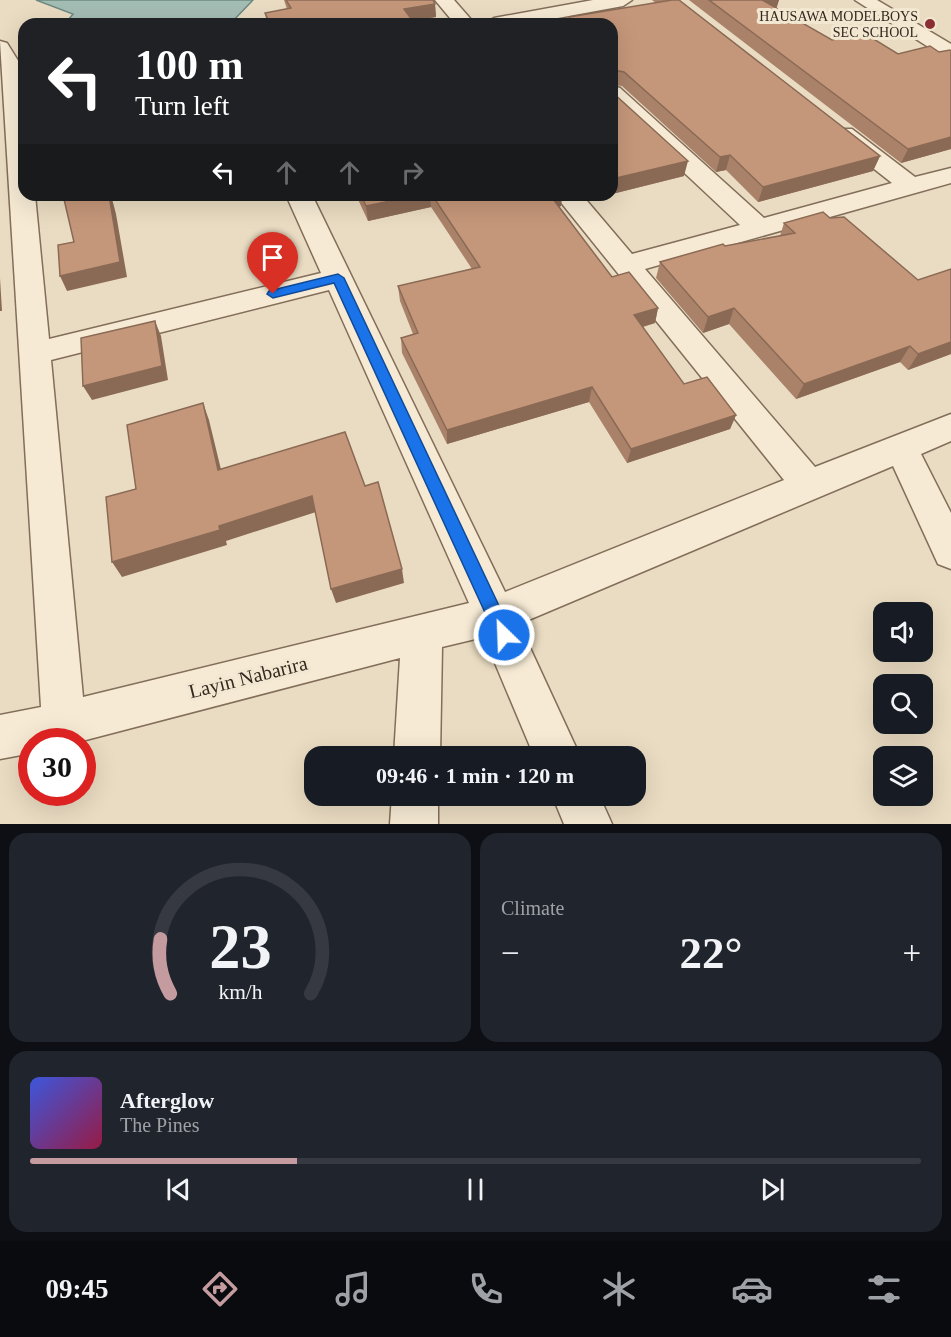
<!DOCTYPE html>
<meta charset="utf-8">
<style>
body{margin:0;font-family:Georgia,serif;background:#20242c;color:#f1f3f6;height:100vh;display:flex;flex-direction:column;font-size:22px;white-space:nowrap}
*{box-sizing:border-box;margin:0}
p{font-size:20px;color:#9ea1a6}
.icon{flex:none;width:33px;height:33px;fill:none;stroke:currentColor;stroke-width:2;stroke-linecap:round;stroke-linejoin:round}
.map{position:relative;height:824px;overflow:hidden}
.details{display:flex;flex-direction:column;gap:9px;padding:9px;background:#0d0f14;flex:1}
.details>*{flex:none}
.guide{position:absolute;left:18px;top:18px;width:600px;height:183px;border-radius:18px;box-shadow:0 6px 24px #0002;background:#202124;color:#fff;overflow:hidden}
.buttons{position:absolute;left:873px;top:602px;display:grid;gap:12px}
.buttons a{display:grid;place-items:center;width:60px;height:60px;border-radius:12px;background:#171b24;box-shadow:0 6px 24px #0002;font-size:30px}
.speed{position:absolute;left:18px;top:728px;display:flex;gap:12px;font-size:30px;font-weight:700;text-align:center}
.speed>*{display:grid;place-content:center;width:78px;height:78px;border-radius:50%;background:#171b24;box-shadow:0 6px 24px #0002;line-height:1}
.speed .limit{border:9px solid #d22;background:#fff;color:#111}
.pin{position:absolute;display:grid;place-items:center;width:51px;height:51px;color:#fff;margin:-62px -26px;border-radius:50% 50% 50% 0;rotate:-45deg;box-shadow:0 0 6px #0007}
.pin .icon{rotate:45deg}
.me{position:absolute;width:66px;margin:-33px;rotate:336deg;stroke-linejoin:round;filter:drop-shadow(0 0 4px #0008)}
.turn{display:flex;align-items:center;gap:21px;height:126px;padding:0 18px;font-size:27px}
.turn .icon{width:78px;height:78px;stroke-width:2.5}
.turn b{display:block;font-size:42px;line-height:51px}
.lanes{display:flex;align-items:center;height:57px;padding:0 18px;background:#0003;justify-content:center;gap:30px;direction:ltr}
.lanes .off{opacity:.35}
.big{font-size:45px;font-weight:600;line-height:1.1}
.details .widget{flex:1;display:flex;flex-direction:column;justify-content:center;gap:9px;min-width:0;padding:0 21px;border-radius:18px;background:#20242c}
.details .dial{align-items:center;gap:0}
.dial svg{height:156px;overflow:visible;fill:none;stroke:#363941;stroke-width:7;stroke-linecap:round;text-anchor:middle}
.dial text{fill:#f1f3f6;stroke:none}
.song{display:flex;align-items:center;gap:18px}
.cover{width:72px;height:72px;border-radius:9px;background:linear-gradient(135deg,hsl(230 70% 55%),hsl(340 70% 35%))}
.played{height:6px;border-radius:3px;background:linear-gradient(90deg,#c49b9f 30%,#363941 30%)}
.keys{display:flex;justify-content:space-around;direction:ltr}
.heat{display:flex;justify-content:space-between;align-items:center;font-size:33px;direction:ltr}
.details .tiles{flex:1;display:grid;gap:9px;grid-template-columns:1fr 1fr}
.widget:last-child{grid-column:span 2}
.trip{position:absolute;left:304px;top:746px;width:342px;height:60px;border-radius:18px;background:#171b24;box-shadow:0 6px 24px #0002;font-weight:600;line-height:60px;text-align:center}
.dock{display:flex;height:96px;justify-content:space-around;align-items:center;background:#090b0e;color:#9ea1a6}
.dock .icon{width:42px;height:42px}
.dock .selected{color:#c49b9f}
.dock b{font-size:27px;color:#f1f3f6}
.map>svg:first-child{display:block}
.water{fill:#a4bdb4;stroke:#6c8a81;stroke-width:1.5}
.lines{fill:none;stroke-linecap:round;stroke-linejoin:round}
.minor-casing{stroke:#826e5a;stroke-width:3}
.minor{fill:#f6ead4;fill-rule:evenodd}
.wall{fill:#a98269}
.shaded-wall{fill:#8a6a55}
.building{fill:#c5977a;stroke:#8a6a55;stroke-width:1.5}
.route{fill:#1a73e8;stroke:#114b97;stroke-width:1.5}
.poi-dot{fill:#8c2f34;stroke:#f2e7d1;stroke-width:2}
.labels{text-anchor:middle;dominant-baseline:central;stroke-width:6;stroke-linejoin:round;paint-order:stroke}
.far-poi-label{font-size:14px;fill:#33271e;stroke:#f2e7d1;text-anchor:end}
.near-street-label{font-size:20px;fill:#33271e;stroke:#f2e7d1}
</style>
<div class="map">
<svg width="951" height="824" viewBox="0 0 951 824">
<rect width="100%" height="100%" fill="#eadcc2"/>
<path class="water" d="M36 0H253L230 24H65L73 14Z"/>
<g class="lines">
<g class="minor-casing">
<path id="minor" d="M435 0H454L475 24H455Z
M593 0H632L623 6 525 24H484L494 18Z
M855 0H877L951 44V59L944 57Z
M0 41 7 43 22 67 24 195H35L49 339 321 273 286 195H312L505 592 784 480 555 195H582L632 254 740 225 612 105V86L620 88 764 218 892 183 836 139 832 134 836 129H852L915 177 951 168V183L645 269 815 467 951 414V441L921 454 951 513V569L938 564 893 466 519 624 580 756H534L484 637 442 647 440 756H394L400 658 82 741H32V753L0 759V715L41 707ZM329 290 469 603 83 697 51 360Z
M392 795H438V824H390Z
M552 795H599L612 824H564Z"/>
</g>
<use href="#minor" class="minor"/>
</g>
<path class="wall" d="M284 0H433L435 4 436 17 413 21 415 24H267L265 13 287 9Z
M652 0H679L880 156 873 171 758 202 726 170 716 172 622 86 612 85V92L684 176 612 194V24H569V17L656 3Z
M689 0H779L776 8 832 40 898 54 951 51V149L901 163Z
M356 195H562L561 206 559 207 612 277 658 308 655 323 643 327 684 384 736 415 730 429 627 463 589 402 447 444 402 353 401 338 413 334 400 301 398 286 472 269 431 207 368 221Z
M830 218 918 280 951 269V354L908 370 900 362 796 399 729 324 703 333 656 278 660 262 725 246 780 236 784 223Z"/>
<path class="shaded-wall" d="M762 0H779L776 10Z
M435 4 436 17 405 22 404 9Z
M951 137V149L901 163 908 149Z
M730 155 726 170 716 172 720 157Z
M880 156 873 171 758 202 763 187Z
M688 161 684 176 612 194V179Z
M109 195H111L116 214 127 277 67 291 60 276Z
M419 195H430L431 207 368 221 366 206Z
M549 195H562L561 206 548 209Z
M589 195H606L589 199Z
M0 278 2 311H0Z
M658 308 655 323 631 330 634 315Z
M734 308 729 324 703 333 708 317Z
M155 321 161 336 168 380 92 400 83 386Z
M951 341V354L908 370 918 354Z
M910 346 900 362 796 399 804 384Z
M592 387 589 402 447 444V430Z
M203 403 209 420 225 486 218 470Z
M736 415 730 429 627 463 631 449Z
M312 496 316 512 226 541 227 545 122 577 112 562 219 526Z
M402 569 404 583 336 603 331 589Z"/>
<path class="building" d="M286 0H433L435 4 404 9 415 24H270L265 13 291 8Z
M671 0H679L880 156 763 187 730 155 720 157 624 72 613 70 612 92 688 161 612 179V24H575L569 17 672 0Z
M709 0H762L832 40 864 33 898 54 930 46 939 52 950 50 951 51V137L908 149Z
M63 195H109L120 262 60 276 58 245 74 242Z
M361 195H419L366 206Z
M432 195H550L612 277 629 272 658 308 634 315 684 384 707 377 736 415 631 449 592 387 447 430 401 338 418 333 398 286 480 267Z
M823 212 830 218 844 217 918 280 951 269V342L918 354 910 346 804 384 734 308 708 317 660 262 723 244 725 246 795 233 784 223Z
M155 321 162 366 83 386 81 338Z
M203 403 218 470 345 432 365 486 378 482 402 569 331 589 312 496 219 526 220 530 112 562 106 497 136 489 127 425Z"/>
<path class="route" d="M338 274 344 278 510 629 512 635 510 641 504 643 498 641 334 283 273 298 267 294 269 291Z"/>
<circle class="poi-dot" cx="930" cy="24" r="6"/>
<g class="labels">
<g class="far-poi-label">
<text x="918" y="16">HAUSAWA MODELBOYS<tspan x="918" dy="16">SEC SCHOOL</tspan></text>
</g>
<g class="near-street-label">
<text transform="translate(248 677) rotate(-14)">Layin Nabarira</text>
</g>
</g>
</svg>
<div class="buttons">
<a><svg class="icon" aria-label="sound" viewBox="0 0 24 24"><path d="M4 9h4l5-4v14l-5-4H4zM17 9q2 3 0 6"/></svg></a>
<a><svg class="icon" aria-label="search" viewBox="0 0 24 24"><circle cx="10" cy="10" r="6"/><path d="M15 15l6 6"/></svg></a>
<a><svg class="icon" aria-label="layers" viewBox="0 0 24 24"><path d="M12 4l9 5-9 5-9-5zM3 14l9 5 9-5"/></svg></a>
</div>
<div class="speed"><div class="limit">30</div></div>
<div class="pin" style="left:273px;top:294px;background:#d93025"><svg class="icon" aria-label="arrive" viewBox="0 0 24 24"><path d="M6 21V4h12l-3 4 3 4H6"/></svg></div>
<svg class="me" style="left:504px;top:635px" viewBox="-20 -20 40 40"><circle r="17" fill="#1a73e8" stroke="#fff" stroke-width="3"/><path d="M0-11L8 9 0 5-8 9z" fill="#fff"/></svg>
<div class="trip">09:46 · 1 min · 120 m</div>
<div class="guide">
<div class="turn"><svg class="icon" aria-label="left" viewBox="0 0 24 24"><path d="M17 20v-9H6M10 6l-5 5 5 5"/></svg><div><b>100 m</b>Turn left</div></div>
<div class="lanes"><svg class="icon" aria-label="left" viewBox="0 0 24 24"><path d="M17 20v-9H6M10 6l-5 5 5 5"/></svg><svg class="icon off" aria-label="ahead" viewBox="0 0 24 24"><path d="M12 20V5M6 11l6-6 6 6"/></svg><svg class="icon off" aria-label="ahead" viewBox="0 0 24 24"><path d="M12 20V5M6 11l6-6 6 6"/></svg><svg class="icon off" aria-label="right" viewBox="0 0 24 24"><path d="M7 20v-9h11M14 6l5 5-5 5"/></svg></div>
</div>
</div>
<section class="details">
<div class="tiles">
<div class="widget dial"><svg viewBox="0 0 100 80">
<path d="M14 69A42 42 0 1 1 86 69"/>
<path d="M14 69A42 42 0 0 1 9 41" stroke="#c49b9f"/>
<text x="50" y="56" font-size="32" font-weight="700">23</text>
<text x="50" y="72" font-size="11">km/h</text>
</svg></div>
<div class="widget"><p>Climate</p>
<div class="heat"><a>−</a><b class="big">22°</b><a>+</a></div>
</div>
<div class="widget">
<div class="song"><i class="cover"></i><div><b>Afterglow</b><p>The Pines</p></div></div>
<div class="played"></div>
<div class="keys"><svg class="icon" aria-label="previous" viewBox="0 0 24 24"><path d="M18 5L8 12l10 7zM5 5v14"/></svg><svg class="icon" aria-label="pause" viewBox="0 0 24 24"><path d="M8 5v14M16 5v14"/></svg><svg class="icon" aria-label="next" viewBox="0 0 24 24"><path d="M6 5l10 7-10 7zM19 5v14"/></svg></div>
</div>
</div>
</section>
<nav class="dock">
<b>09:45</b>
<svg class="icon selected" aria-label="directions" viewBox="0 0 24 24"><path d="M12 3l9 9-9 9-9-9zM9 14v-3h6M13 9l2 2-2 2"/></svg>
<svg class="icon" aria-label="music" viewBox="0 0 24 24"><path d="M9 18V5l10-2v13"/><circle cx="6" cy="18" r="3"/><circle cx="16" cy="16" r="3"/></svg>
<svg class="icon" aria-label="phone" viewBox="0 0 24 24"><path d="M5 4h4l2 5-3 2q2 4 5 5l2-3 5 2v4C11 20 4 13 5 4z"/></svg>
<svg class="icon" aria-label="climate" viewBox="0 0 24 24"><path d="M12 3v18M4 7l16 10M4 17L20 7"/></svg>
<svg class="icon" aria-label="car" viewBox="0 0 24 24"><path d="M5 17H2v-5l4-1 3-4h7l3 4 3 1v5h-3M9 17h6M6 11h13"/><circle cx="7" cy="17" r="2"/><circle cx="17" cy="17" r="2"/></svg>
<svg class="icon" aria-label="filters" viewBox="0 0 24 24"><path d="M4 7h16M4 17h16"/><circle cx="9" cy="7" r="2"/><circle cx="15" cy="17" r="2"/></svg>
</nav>
